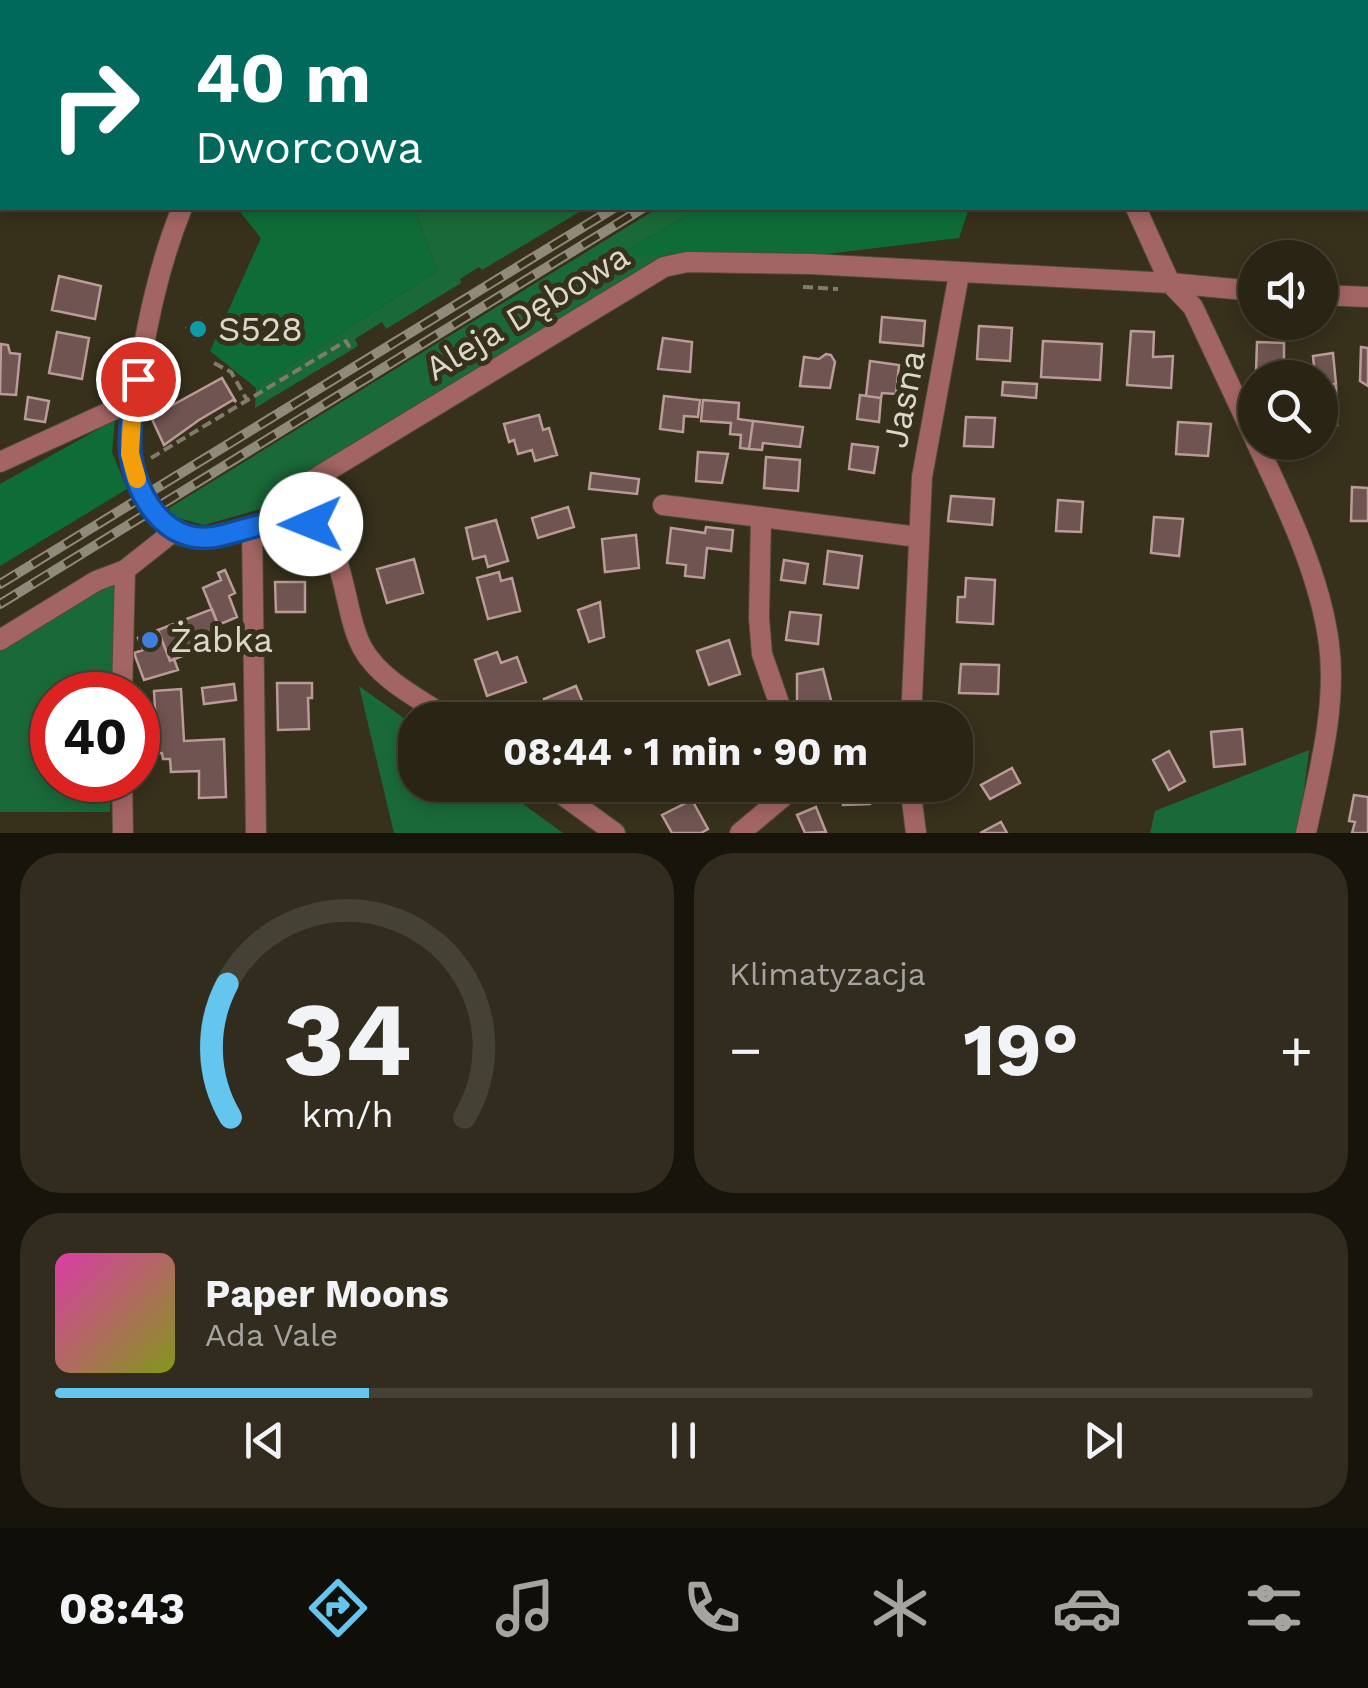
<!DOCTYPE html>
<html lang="pl">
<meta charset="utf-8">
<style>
body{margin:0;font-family:"Work Sans",sans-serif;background:#312c1d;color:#f1f3f6;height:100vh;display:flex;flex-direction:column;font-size:38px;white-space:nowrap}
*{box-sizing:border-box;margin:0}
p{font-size:32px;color:#a5a4a0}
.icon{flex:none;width:55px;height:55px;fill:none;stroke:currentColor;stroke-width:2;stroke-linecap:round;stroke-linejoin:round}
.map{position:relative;height:833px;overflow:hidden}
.details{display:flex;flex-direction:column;gap:20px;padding:20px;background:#17140b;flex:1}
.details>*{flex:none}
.banner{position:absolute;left:0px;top:0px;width:1370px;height:210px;box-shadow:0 5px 15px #0003,0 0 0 2px #454134;background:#00695c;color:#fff;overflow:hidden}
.buttons{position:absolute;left:1238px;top:240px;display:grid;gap:20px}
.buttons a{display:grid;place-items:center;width:100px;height:100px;border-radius:50%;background:#292414;box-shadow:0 5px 15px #0003,0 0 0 2px #454134;font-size:50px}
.speed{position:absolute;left:30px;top:672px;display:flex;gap:20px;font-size:50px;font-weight:700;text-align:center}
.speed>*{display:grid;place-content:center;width:130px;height:130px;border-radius:50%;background:#292414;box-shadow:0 5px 15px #0003,0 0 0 2px #454134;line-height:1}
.speed .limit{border:15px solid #d22;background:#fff;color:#111}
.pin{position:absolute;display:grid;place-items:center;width:85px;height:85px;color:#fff;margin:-42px;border:5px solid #fff;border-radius:50%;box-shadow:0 2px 10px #0007}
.me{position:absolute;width:110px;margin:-55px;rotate:269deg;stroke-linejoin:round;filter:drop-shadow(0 0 8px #0008)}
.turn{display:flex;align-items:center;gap:35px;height:210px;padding:0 30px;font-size:45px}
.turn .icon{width:130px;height:130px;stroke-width:2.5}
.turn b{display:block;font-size:70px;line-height:85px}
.big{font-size:75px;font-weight:700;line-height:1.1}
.details .card{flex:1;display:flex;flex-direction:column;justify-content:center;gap:15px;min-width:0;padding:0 35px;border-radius:40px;background:#312c1d}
.details .dial{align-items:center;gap:0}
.dial svg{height:260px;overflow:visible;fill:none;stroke:#454134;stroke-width:7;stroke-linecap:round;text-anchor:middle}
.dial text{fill:#f1f3f6;stroke:none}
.song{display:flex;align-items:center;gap:30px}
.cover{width:120px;height:120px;border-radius:15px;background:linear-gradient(135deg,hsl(320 70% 55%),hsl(70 70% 35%))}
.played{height:10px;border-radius:5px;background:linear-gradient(90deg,#64c5ee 25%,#454134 25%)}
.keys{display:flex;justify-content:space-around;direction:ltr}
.heat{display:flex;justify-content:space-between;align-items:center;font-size:55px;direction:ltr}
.details .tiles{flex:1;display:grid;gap:20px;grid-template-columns:1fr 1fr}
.card:last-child{grid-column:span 2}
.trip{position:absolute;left:398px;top:702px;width:575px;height:100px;border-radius:40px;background:#292414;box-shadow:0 5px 15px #0003,0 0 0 2px #454134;font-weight:700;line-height:100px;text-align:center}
.menu{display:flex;height:160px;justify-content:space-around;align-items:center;background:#100e08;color:#a5a4a0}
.menu .icon{width:70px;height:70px}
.menu .active{color:#64c5ee}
.menu b{font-size:45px;color:#f1f3f6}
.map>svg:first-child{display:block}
.green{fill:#1a6a39}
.forest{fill:#0e6d37}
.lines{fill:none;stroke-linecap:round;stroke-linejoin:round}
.stream{stroke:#012030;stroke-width:6}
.building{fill:#6f5451;stroke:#b99b97;stroke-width:2.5}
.minor-casing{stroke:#514b37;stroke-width:22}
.tertiary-casing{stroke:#514b37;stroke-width:22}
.path{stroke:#817b6a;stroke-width:4;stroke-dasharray:10 5;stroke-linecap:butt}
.minor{stroke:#a36563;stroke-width:20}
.tertiary{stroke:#a36563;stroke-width:20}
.rail-casing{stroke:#8f8a79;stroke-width:10}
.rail{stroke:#37301b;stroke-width:6;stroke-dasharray:19;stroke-linecap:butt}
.route-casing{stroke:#114b97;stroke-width:25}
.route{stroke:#1a73e8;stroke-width:18}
.slow{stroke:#f59e0b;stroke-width:18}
.culture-dot{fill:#0f9aa8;stroke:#37301b;stroke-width:4}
.shop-dot{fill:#3f7fe0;stroke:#37301b;stroke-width:4}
.labels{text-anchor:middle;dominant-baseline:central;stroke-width:10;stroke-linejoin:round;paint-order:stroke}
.street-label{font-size:35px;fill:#dbd7ca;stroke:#37301b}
.poi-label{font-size:35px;fill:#dbd7ca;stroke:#37301b;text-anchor:start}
</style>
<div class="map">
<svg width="1368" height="833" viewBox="0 0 1368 833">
<rect width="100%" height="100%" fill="#37301b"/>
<path class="green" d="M294 0H505L508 2H293Z
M414 208H586L482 270 479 267 460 279 461 283 386 329 382 322 355 339 358 346 255 408 256 388 437 271Z
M658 208H701L621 253 666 257 289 501 204 525 171 516 169 508Z
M117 581 113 695H52V780H111L110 812H0V650L99 587Z
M359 686 415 726V785H497L563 833H394Z
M1309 750 1299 833H1150L1155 811Z"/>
<path class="forest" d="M237 208H414L437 271 256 388 210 351 261 238Z
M701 208H969L959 238 810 256 683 258 619 254Z
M115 420 112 452 127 489 0 566V484Z"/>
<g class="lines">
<path class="stream" d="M317 1 322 2"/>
</g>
<path class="building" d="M59 276 101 286 95 319 52 310Z
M882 317 925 321 923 346 880 342Z
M201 319 208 330 194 339 187 328Z
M979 326 1012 328 1010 361 977 359Z
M1131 331 1154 332 1153 357 1173 356 1171 388 1127 385Z
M57 332 89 338 82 379 49 373Z
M663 338 692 342 690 372 658 369Z
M1043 341 1102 344 1100 380 1041 377Z
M1257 342 1284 343V373L1256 372Z
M1 344 8 345 10 353 20 354 16 395 0 394Z
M1361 347 1368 348V386L1360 381Z
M1333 353 1336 384 1320 385V378H1315L1313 356Z
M826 354 831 355 835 362 830 388 800 386 804 357 819 359Z
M870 361 899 365 896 394 882 393 881 398 866 396Z
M222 378 236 402 233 400 199 420 164 445 151 417Z
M1003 382 1037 384 1036 398 1002 395Z
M1336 384 1337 425 1320 426V385Z
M860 395 881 398 879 422 857 419Z
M664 396 700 400 698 417 684 416 683 432 660 429Z
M28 397 49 401 45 422 25 419Z
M703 400 739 403 738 419 753 421 749 449 740 448 741 435 730 434 731 423 701 421Z
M539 415 543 430 549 428 557 455 535 461 532 450 518 454 514 440 509 442 504 424Z
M966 417 995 418 993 447 964 446Z
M753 421 803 427 800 447 763 443 762 450 749 449Z
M1178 422 1211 424 1208 456 1176 454Z
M852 444 878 447 874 473 849 469Z
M698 452 728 454 722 483 696 481Z
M766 457 800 460 798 491 764 488Z
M591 473 639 479 637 494 589 489Z
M1352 487 1368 488V521H1351Z
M951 496 994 499 992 525 948 521Z
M1058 500 1083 502 1081 532 1056 531Z
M568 507 574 527 538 538 532 518Z
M1154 517 1183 519 1179 556 1151 553Z
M496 520 508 561 488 567 485 556 473 559 466 528Z
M706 527 733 530 731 551 707 548 704 578 685 576 686 565 667 563 671 528 705 533Z
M636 535 639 568 605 572 602 539Z
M828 551 862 556 858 588 824 584Z
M414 559 423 593 387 603 377 569Z
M784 560 808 564 805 583 781 580Z
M225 570 235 593 229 596 237 617 218 625 203 588 221 580 218 573Z
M499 572 501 581 512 578 520 611 488 619 477 578Z
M966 578 995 580 993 624 957 622 958 597H965Z
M275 582H305V612H276Z
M600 602 604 637 589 642 578 610Z
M212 609 224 640 170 661 158 630Z
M790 612 821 615 818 644 786 640Z
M158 630 170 661 174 659 178 670 144 680 134 653 143 650 138 638Z
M729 640 740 674 709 685 697 651Z
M497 652 501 663 517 657 526 682 487 696 475 660Z
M961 664 999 665 998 694 959 693Z
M823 669 832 704 797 709V674Z
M277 683H312V698H308L309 729 278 730Z
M234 684 236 700 204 704 202 688Z
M576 686 588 715 576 720H552L544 699Z
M181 689 184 741 224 739 226 797 199 798V771L171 772 170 759H163L162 753 153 754 150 729 156 728 154 691Z
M1242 729 1245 764 1214 767 1211 732Z
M1169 751 1185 781 1169 790 1153 760Z
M1012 768 1020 783 990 799 981 785Z
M843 785H875V789H870V804L843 805Z
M1354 795 1368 797V833H1352L1355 822 1349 821Z
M692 800 708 829 701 833H672L662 815Z
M816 807 826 832 805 833 797 815Z
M1001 822 1007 833H980Z"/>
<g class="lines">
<g class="minor-casing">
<path id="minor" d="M1113 0V2
M1136 208 1170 283 1193 307 1255 439
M1320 295 1368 297
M1256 442C1286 505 1320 575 1329 644 1337 706 1319 772 1306 833
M0 462 120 407 133 406
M663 505 761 517
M293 519 301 487 664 267 687 262 811 264 1170 283 1255 291
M252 527 256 833
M0 640 96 581 125 570 173 532
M122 695 125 570
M785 720 762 654 759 618 761 517 918 537
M911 720 922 477 959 274
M122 780 123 833
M910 785 916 833
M740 833 790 791 792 785"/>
</g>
<g class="tertiary-casing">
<path id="tertiary" d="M274 2 275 0
M182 208C159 264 147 324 137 384 133 406 128 429 130 452 133 472 142 490 152 508 162 524 173 536 193 538 225 541 285 507 312 524 347 548 343 614 363 649 381 681 422 700 451 720
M549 785 615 833"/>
</g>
<path class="path" d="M803 287 838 289
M214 363 231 372 247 400
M151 458 346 341 351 350"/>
<use href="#minor" class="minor"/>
<use href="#tertiary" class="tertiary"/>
<g class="rail-casing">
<path id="rail" d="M948 2 952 0
M976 2 980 0
M0 584 614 208
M0 604 643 208"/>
</g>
<use href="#rail" class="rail"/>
</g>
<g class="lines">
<g class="route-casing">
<path id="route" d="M138 379C134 401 129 425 130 448 133 492 164 545 214 537 247 531 277 514 311 524"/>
</g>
<use href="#route" class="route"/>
<path class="slow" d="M132 418 130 454 137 479"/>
</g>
<circle class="culture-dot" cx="198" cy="329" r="10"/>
<circle class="shop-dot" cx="150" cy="640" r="10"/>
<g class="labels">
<g class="street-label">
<text transform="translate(527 312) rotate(-31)">Aleja Dębowa</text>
<text transform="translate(904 399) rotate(-79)">Jasna</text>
</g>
<g class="poi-label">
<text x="218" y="329">S528</text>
<text x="170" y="640">Żabka</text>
</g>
</g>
</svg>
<div class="buttons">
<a><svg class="icon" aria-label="sound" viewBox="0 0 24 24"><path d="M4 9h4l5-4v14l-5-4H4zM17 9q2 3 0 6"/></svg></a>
<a><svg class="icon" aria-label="search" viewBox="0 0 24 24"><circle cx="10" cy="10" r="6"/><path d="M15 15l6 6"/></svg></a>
</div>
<div class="speed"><div class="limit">40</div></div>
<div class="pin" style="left:138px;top:379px;background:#d93025"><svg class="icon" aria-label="arrive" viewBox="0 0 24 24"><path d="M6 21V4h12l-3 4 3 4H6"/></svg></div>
<svg class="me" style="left:311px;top:524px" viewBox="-20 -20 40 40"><circle r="19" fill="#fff"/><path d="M0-13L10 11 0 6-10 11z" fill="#1a73e8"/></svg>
<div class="trip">08:44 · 1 min · 90 m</div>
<div class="banner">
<div class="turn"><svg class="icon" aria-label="right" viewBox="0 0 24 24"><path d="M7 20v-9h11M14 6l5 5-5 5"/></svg><div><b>40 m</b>Dworcowa</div></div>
</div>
</div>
<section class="details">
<div class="tiles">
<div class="card dial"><svg viewBox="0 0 100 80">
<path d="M14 69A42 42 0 1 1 86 69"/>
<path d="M14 69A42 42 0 0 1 13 28" stroke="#64c5ee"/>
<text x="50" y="56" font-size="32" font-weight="700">34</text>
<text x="50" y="72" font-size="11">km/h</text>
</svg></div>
<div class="card"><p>Klimatyzacja</p>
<div class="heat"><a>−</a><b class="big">19°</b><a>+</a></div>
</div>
<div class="card">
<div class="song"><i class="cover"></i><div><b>Paper Moons</b><p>Ada Vale</p></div></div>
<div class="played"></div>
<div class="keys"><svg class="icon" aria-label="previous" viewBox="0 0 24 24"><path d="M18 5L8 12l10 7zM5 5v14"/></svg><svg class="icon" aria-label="pause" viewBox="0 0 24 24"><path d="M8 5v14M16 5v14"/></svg><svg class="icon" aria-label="next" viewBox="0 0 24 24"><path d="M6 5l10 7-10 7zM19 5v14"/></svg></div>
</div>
</div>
</section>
<nav class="menu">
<b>08:43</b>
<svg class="icon active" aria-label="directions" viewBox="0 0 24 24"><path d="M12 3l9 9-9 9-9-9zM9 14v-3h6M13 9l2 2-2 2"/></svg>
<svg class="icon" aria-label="music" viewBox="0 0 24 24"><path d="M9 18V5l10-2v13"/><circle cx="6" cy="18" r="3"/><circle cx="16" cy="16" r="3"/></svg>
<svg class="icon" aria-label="phone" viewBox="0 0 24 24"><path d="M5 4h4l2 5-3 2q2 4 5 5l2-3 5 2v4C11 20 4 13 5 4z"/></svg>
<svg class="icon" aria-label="climate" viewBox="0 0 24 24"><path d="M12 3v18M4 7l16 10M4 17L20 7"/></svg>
<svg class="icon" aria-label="car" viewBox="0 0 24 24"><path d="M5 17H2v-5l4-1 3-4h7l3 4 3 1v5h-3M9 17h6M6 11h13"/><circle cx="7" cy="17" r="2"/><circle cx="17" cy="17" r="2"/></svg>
<svg class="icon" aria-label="filters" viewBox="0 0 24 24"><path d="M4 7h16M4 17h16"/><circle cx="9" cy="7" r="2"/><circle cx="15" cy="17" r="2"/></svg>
</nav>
